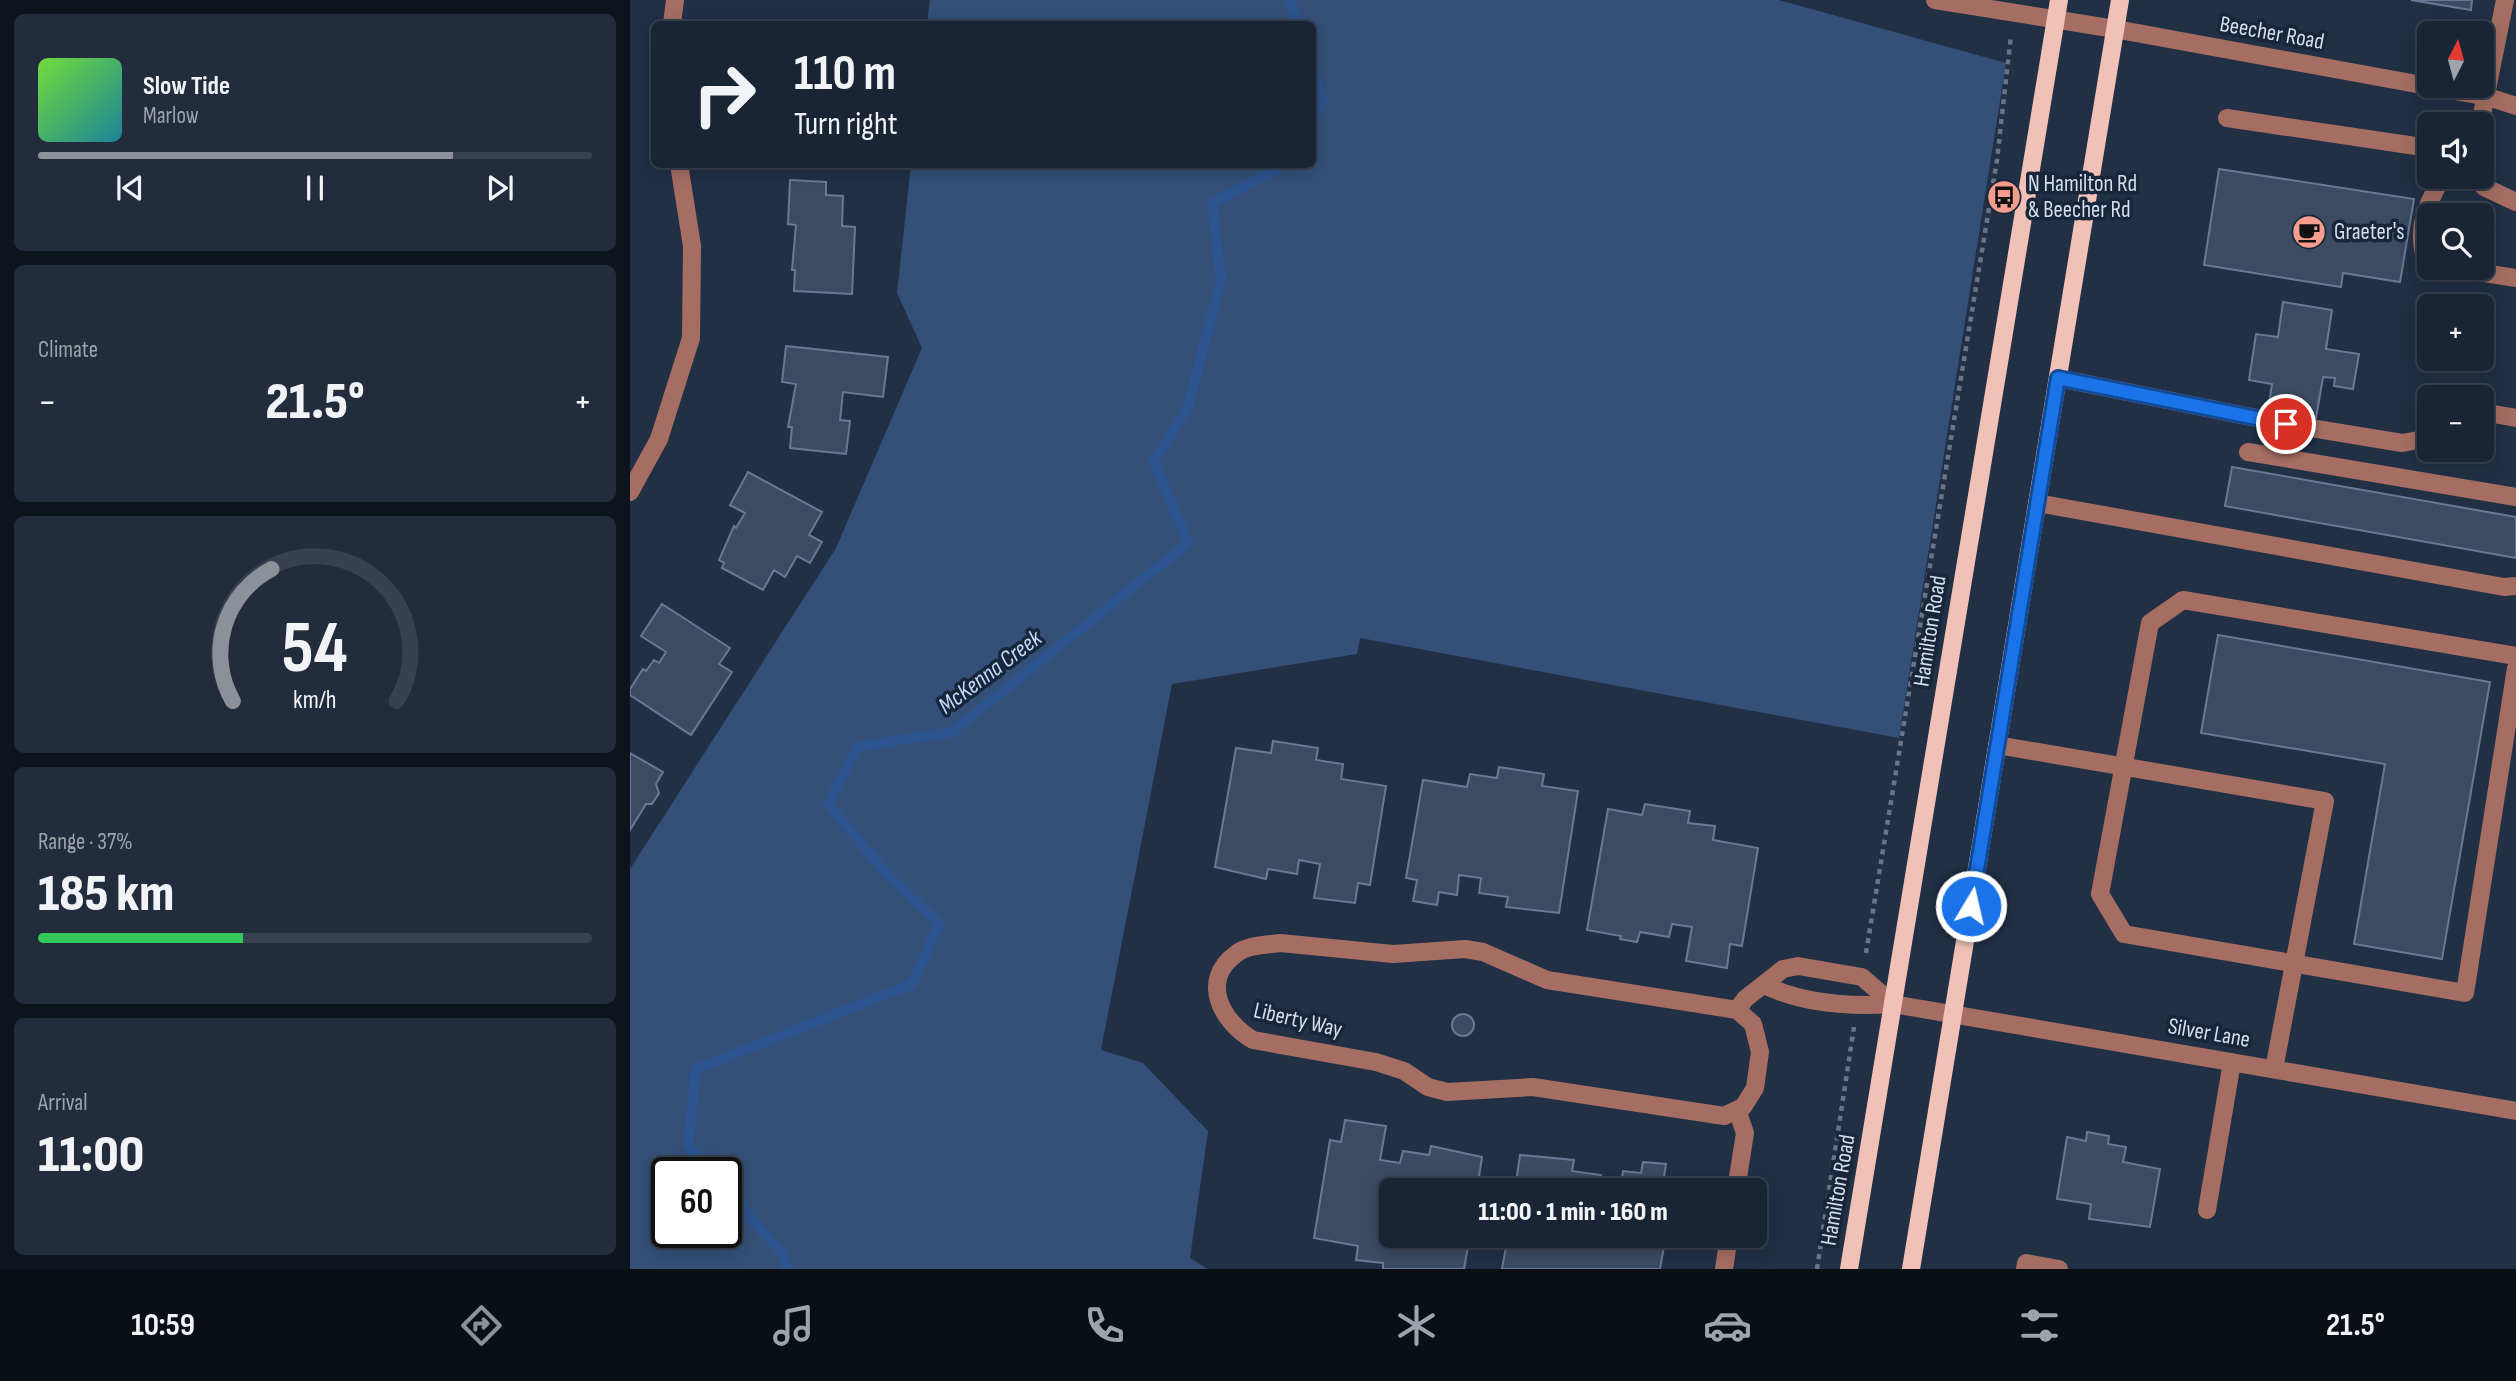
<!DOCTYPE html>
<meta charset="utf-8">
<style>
body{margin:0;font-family:"Sofia Sans Condensed",sans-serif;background:#222c3c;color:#f1f3f6;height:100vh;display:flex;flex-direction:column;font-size:26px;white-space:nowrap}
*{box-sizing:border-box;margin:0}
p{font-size:23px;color:#9fa4ac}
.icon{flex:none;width:38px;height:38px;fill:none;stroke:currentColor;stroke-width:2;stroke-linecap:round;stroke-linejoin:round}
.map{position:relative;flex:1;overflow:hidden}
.side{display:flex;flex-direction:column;gap:14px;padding:14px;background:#0e141d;width:630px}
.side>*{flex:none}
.top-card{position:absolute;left:21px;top:21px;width:665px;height:147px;border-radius:10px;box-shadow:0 4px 18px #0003,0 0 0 2px #37414f;background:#192434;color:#f1f3f6;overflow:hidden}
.needle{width:46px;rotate:6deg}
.fabs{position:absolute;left:1787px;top:21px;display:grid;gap:14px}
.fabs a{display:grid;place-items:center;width:77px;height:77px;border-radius:10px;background:#192434;box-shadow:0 4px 18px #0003,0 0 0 2px #37414f;font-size:35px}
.speed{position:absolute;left:21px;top:1157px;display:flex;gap:14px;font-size:35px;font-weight:700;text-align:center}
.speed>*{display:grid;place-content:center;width:91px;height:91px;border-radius:50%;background:#192434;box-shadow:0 4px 18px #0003,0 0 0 2px #37414f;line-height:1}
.speed .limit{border:4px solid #111;border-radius:10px;background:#fff;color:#111}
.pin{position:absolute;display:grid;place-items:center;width:60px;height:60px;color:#fff;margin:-30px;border:4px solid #fff;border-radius:50%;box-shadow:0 2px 7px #0007}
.me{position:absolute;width:77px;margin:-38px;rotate:9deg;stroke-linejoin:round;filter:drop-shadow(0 0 5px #0008)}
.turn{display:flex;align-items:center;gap:24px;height:147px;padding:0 28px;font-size:32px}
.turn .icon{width:91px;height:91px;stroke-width:2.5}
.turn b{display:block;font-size:49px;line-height:60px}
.big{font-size:52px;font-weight:800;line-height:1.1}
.side .widget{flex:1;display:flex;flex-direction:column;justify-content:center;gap:10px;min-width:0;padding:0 24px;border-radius:10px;background:#222c3c}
.side .dial{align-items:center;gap:0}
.dial svg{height:182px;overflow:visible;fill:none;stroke:#37414f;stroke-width:7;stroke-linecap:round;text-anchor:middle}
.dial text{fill:#f1f3f6;stroke:none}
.song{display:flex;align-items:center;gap:21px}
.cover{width:84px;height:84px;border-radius:10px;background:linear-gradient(135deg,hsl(100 70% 55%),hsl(190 70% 35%))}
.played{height:7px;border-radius:4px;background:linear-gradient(90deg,#8c9099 75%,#37414f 75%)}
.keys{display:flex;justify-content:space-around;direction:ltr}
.heat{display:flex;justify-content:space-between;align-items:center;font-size:38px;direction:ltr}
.charge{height:10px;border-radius:5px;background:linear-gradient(90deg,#34c759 37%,#37414f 0)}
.trip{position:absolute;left:749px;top:1178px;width:388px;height:70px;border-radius:10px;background:#192434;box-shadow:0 4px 18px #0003,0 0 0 2px #37414f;font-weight:800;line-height:70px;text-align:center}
.menu{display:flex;height:112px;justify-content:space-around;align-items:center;background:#0a0e15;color:#9fa4ac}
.menu .icon{width:49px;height:49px}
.menu .on{color:#8c9099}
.menu b{font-size:32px;color:#f1f3f6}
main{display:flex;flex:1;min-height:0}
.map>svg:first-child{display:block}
.green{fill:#345079;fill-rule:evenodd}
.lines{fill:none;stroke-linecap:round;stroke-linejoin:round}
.stream{stroke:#2c548f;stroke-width:10}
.building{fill:#3b4b62;stroke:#687993;stroke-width:2}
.path{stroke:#687587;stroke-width:4.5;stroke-dasharray:5 5;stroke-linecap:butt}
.minor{stroke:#a66e63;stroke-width:18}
.major{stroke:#f1c1b7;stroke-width:18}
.route-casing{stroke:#114b97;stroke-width:18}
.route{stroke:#1a73e8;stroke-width:12}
.labels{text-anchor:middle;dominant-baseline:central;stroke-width:7;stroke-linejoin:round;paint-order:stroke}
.street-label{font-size:23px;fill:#d4deec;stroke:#18263b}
.poi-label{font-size:23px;fill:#d4deec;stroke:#18263b;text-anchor:start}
.water-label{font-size:24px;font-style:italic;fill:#c3dafd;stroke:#18263b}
</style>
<main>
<section class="side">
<div class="widget">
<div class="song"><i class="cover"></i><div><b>Slow Tide</b><p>Marlow</p></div></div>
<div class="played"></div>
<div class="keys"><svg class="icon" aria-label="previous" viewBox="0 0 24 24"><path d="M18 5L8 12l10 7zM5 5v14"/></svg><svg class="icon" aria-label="pause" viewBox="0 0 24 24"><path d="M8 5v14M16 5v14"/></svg><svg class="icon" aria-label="next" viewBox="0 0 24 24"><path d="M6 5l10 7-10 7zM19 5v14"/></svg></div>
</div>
<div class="widget"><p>Climate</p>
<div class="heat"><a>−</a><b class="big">21.5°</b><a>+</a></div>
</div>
<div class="widget dial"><svg viewBox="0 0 100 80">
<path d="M14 69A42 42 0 1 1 86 69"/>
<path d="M14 69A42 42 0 0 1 31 11" stroke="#8c9099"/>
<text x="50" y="56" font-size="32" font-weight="700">54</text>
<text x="50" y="72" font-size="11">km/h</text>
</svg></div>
<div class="widget"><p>Range · 37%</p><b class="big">185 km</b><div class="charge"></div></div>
<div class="widget"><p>Arrival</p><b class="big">11:00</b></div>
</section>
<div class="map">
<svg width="1886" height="1269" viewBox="0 0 1886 1269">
<rect width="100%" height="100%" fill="#213045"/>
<path class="green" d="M300 0H1149L1376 63 1269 738 730 638 727 654 542 684 471 1050 513 1063 578 1131 560 1258 578 1269H0V869L206 548 292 348 267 293 281 165 682 164V24H297ZM37 1172H96V1232H37Z"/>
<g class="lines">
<path class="stream" d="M660 0 668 24
M682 68 693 102 682 117
M81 1172 58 1146 66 1069 282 984 309 924 256 873 198 804 227 747 322 732 558 543 524 461 558 407 591 280 582 203 646 170 649 164
M96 1190 151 1252 158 1269"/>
</g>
<path class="building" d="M1781 0H1842L1841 10Z
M1589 169 1784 199 1770 282 1713 273 1711 287 1574 265Z
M160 180 196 182V195L213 196 212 226 225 227 222 294 164 291 165 270H162L166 225 158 224Z
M1653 302 1702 310 1696 349 1729 354 1723 389 1704 386 1705 378 1693 377 1686 418 1638 410 1642 384 1619 380 1626 334 1648 337Z
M156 346 258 357 253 397 213 392 210 420 220 421 216 454 160 448 162 427H158L166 384 152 382Z
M1602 467 1886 517V558L1595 506Z
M118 472 192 512 179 535 192 542 180 563 167 556 155 577 144 570 133 590 92 568 94 563 89 560 104 526 106 528 115 513 100 505Z
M32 604 100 648 89 664 102 672 61 735 0 695V689L13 669 16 671 24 660 29 663 36 652 11 636Z
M1588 635 1860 682 1812 959 1724 944 1755 764 1571 733Z
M643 741 688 748 686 760 713 764 711 779 756 786 740 885 728 883 725 903 684 898 690 864 669 860 667 874 638 869 636 879 585 867 606 748 641 753Z
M0 753 33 772 26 784 29 793 22 804H16L0 830Z
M869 767 914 774 912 786 948 791 929 913 876 907 878 897 849 893 851 878 829 875 827 895 809 892 807 905 783 901 787 880 776 878 793 780 837 787 840 774 867 778Z
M1015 804 1060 811 1058 823 1085 826 1083 840 1128 848 1112 946 1100 944 1097 968 1056 961 1062 927 1042 924 1039 937 1010 932 1007 942 990 939 991 936 957 930 978 809 1012 815Z
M822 1025a11 11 0 1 1 22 0a11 11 0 1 1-22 0Z
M715 1120 756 1126 750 1160 770 1163 773 1151 799 1155 801 1146 852 1157 847 1190H761V1236H840L834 1269H753V1263L726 1260 728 1246 684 1238 700 1140 711 1142Z
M1457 1132 1479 1136 1478 1144 1496 1147 1493 1162 1530 1169 1520 1227 1459 1219 1461 1204 1427 1199 1437 1137 1456 1141Z
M890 1155 944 1160 942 1171 971 1175 969 1189 979 1190H885Z
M1013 1162 1036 1164 1034 1177 1048 1179 1047 1190H990L993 1171 1011 1173Z
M878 1236H1036L1030 1269H872Z"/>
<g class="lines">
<path class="path" d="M1236 953 1367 160 1381 35
M1187 1269 1224 1027"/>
<path class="minor" d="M1305 0 1485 29 1858 97 1886 106
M42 24 45 0
M1597 118 1799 148
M1850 124 1875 0
M1846 177 1854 187 1886 202
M1799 257 1794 254C1787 223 1798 204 1812 177
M1824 268 1886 278
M1428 378 1656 424 1772 443 1799 438
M1852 412 1886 418
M1618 452 1886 497
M0 492 29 439 61 338 62 246 49 164
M1407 503 1874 587 1886 586
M1886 656 1553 600 1520 623 1470 894 1494 934 1835 993 1886 668
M1367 745 1695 801 1644 1069
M650 943 763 954 835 949 853 952 917 980 1107 1010 1123 1024 1130 1052 1125 1088 1113 1107 1094 1116 903 1087 817 1092 798 1087 774 1071 746 1062 623 1040C592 1022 569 981 606 954 617 945 636 945 650 943Z
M1134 985C1173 1004 1220 1007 1263 1004L1886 1111
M1107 1010 1115 999 1153 969 1168 966 1232 977 1263 1004
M1106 1190 1115 1133 1107 1110
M1577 1210 1602 1062
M1094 1269 1099 1236
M1395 1269 1396 1263 1429 1269"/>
<path class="major" d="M1219 1269 1429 0
M1281 1269 1490 0"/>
</g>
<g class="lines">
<g class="route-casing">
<path id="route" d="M1341 906 1428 378 1656 424"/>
</g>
<use href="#route" class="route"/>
</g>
<defs>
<g id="bus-disc" transform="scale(1.75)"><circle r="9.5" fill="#f49d8d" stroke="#18263b"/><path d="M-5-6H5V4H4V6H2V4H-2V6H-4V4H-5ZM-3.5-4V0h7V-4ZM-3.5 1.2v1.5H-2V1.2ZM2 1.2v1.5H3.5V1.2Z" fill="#111"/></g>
<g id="cafe-disc" transform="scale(1.75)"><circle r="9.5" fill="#f49d8d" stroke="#18263b"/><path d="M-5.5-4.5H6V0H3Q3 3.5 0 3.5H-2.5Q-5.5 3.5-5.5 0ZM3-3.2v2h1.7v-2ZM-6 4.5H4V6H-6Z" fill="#111"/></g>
</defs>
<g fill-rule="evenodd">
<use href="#bus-disc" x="1374" y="197"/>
<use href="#cafe-disc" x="1679" y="232"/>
</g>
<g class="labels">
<g class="street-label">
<text transform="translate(1642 33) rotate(10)">Beecher Road</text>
<text transform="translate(1300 631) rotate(-81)">Hamilton Road</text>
<text transform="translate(668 1020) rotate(13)">Liberty Way</text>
<text transform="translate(1579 1033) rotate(10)">Silver Lane</text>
<text transform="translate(1208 1190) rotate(-80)">Hamilton Road</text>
</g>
<g class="poi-label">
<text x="1398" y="184">N Hamilton Rd<tspan x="1398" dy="26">&amp; Beecher Rd</tspan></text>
<text x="1704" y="232">Graeter's</text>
</g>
<g class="water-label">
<text transform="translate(360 672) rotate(-37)">McKenna Creek</text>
</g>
</g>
</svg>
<div class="fabs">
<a><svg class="needle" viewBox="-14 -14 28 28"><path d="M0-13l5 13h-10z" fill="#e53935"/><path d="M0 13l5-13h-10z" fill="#9fa4ac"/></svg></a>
<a><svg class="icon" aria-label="sound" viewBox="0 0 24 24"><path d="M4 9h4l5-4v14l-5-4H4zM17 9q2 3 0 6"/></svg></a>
<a><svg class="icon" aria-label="search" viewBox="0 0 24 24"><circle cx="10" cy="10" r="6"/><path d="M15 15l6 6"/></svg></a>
<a>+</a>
<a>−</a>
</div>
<div class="speed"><div class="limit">60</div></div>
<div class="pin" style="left:1656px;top:424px;background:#d93025"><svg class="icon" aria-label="arrive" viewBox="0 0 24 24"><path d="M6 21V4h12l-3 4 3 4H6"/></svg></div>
<svg class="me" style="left:1341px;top:906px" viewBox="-20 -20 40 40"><circle r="17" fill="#1a73e8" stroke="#fff" stroke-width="3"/><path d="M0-11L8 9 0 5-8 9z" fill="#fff"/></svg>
<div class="trip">11:00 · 1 min · 160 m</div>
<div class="top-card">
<div class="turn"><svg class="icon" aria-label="right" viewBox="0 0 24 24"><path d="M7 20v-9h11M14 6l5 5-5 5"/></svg><div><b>110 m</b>Turn right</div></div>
</div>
</div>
</main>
<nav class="menu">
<b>10:59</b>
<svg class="icon on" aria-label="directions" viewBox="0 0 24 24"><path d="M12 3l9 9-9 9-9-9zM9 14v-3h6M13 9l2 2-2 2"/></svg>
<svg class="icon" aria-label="music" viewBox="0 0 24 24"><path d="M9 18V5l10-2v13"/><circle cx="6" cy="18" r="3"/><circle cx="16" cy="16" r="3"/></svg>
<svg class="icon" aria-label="phone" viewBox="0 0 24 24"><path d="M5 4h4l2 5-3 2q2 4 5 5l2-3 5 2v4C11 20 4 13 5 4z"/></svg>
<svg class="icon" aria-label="climate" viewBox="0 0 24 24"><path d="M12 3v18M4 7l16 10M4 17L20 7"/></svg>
<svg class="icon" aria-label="car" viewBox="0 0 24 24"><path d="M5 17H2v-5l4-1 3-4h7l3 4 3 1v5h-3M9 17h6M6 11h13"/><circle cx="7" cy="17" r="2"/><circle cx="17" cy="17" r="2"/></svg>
<svg class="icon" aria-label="filters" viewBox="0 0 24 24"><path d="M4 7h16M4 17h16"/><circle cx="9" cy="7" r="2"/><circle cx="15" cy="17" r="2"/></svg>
<b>21.5°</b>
</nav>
